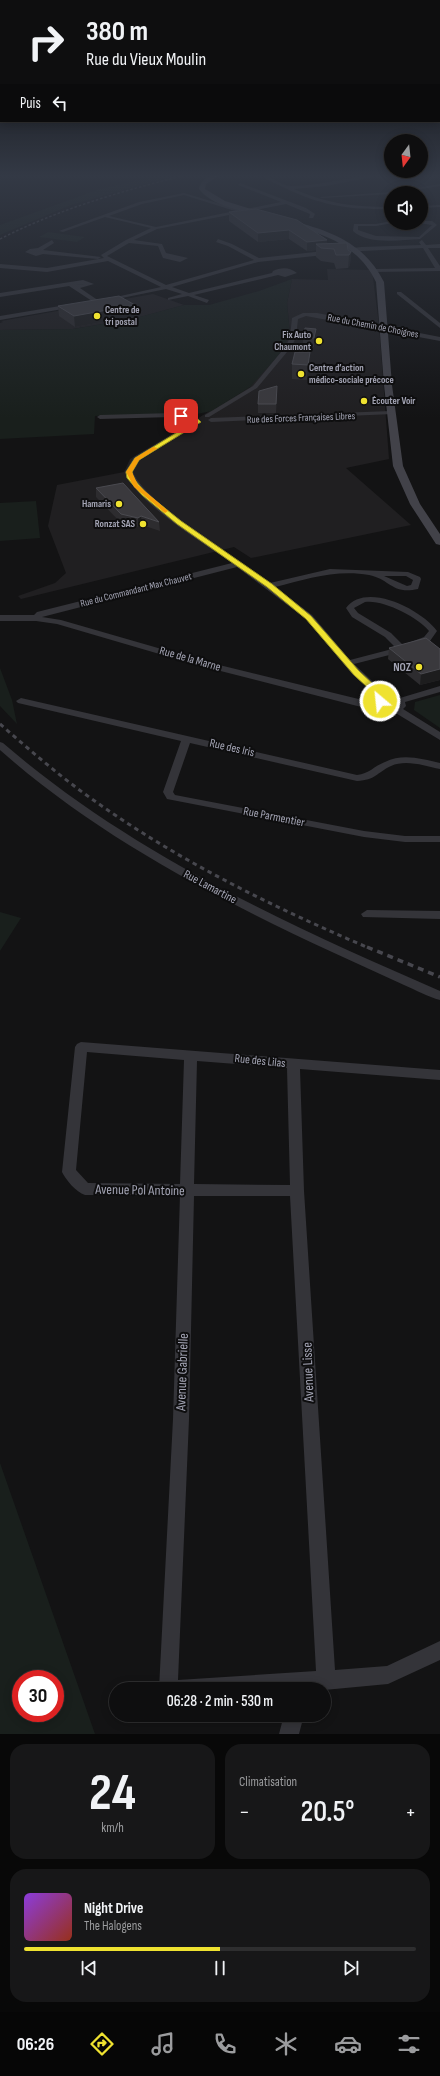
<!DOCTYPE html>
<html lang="fr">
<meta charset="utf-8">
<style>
body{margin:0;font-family:"Sofia Sans Condensed",sans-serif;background:#171718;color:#f1f3f6;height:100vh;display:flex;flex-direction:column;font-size:15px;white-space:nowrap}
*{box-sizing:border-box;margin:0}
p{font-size:13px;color:#9b9c9e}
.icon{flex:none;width:22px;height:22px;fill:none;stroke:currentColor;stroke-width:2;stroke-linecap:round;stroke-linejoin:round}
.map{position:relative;height:1734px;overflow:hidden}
.panel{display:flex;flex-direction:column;gap:10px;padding:10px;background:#080808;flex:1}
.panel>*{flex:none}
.hud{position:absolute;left:0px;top:0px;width:440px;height:122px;box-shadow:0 2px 10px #0003,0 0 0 1px #2e2e2f;background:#0e0e0f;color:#f1f3f6;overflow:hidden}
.needle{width:26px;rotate:195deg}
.fabs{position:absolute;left:384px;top:134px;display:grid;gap:8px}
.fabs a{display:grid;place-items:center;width:44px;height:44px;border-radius:50%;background:#0e0e0f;box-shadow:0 2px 10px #0003,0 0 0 1px #2e2e2f;font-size:20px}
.speed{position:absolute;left:12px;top:1670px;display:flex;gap:8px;font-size:20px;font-weight:700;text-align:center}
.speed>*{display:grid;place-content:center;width:52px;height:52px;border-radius:50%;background:#0e0e0f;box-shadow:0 2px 10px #0003,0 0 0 1px #2e2e2f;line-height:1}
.speed .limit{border:6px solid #d22;background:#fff;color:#111}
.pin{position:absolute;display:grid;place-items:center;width:34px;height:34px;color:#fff;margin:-17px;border-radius:8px;box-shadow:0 2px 6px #0006}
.me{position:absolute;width:44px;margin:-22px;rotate:332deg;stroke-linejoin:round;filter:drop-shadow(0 0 3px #0008)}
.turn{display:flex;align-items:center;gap:14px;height:84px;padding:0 20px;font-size:18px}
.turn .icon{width:52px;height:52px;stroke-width:2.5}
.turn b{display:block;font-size:28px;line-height:34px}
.then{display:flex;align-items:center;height:38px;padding:0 20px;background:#0003;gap:8px;font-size:15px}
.big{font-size:30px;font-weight:600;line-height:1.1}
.panel .tile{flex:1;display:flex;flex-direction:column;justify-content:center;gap:6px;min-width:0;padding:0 14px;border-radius:16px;background:#171718}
.panel .dial{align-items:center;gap:0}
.dial b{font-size:52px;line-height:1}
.song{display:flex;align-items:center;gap:12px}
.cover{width:48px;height:48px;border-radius:6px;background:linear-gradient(135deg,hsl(270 70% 55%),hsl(10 70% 35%))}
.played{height:4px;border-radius:2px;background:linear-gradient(90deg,#efe230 50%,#2e2e2f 50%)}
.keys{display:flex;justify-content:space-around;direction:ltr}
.heat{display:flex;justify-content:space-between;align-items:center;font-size:22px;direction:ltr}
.panel .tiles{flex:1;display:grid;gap:10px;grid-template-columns:1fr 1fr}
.tile:last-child{grid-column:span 2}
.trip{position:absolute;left:109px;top:1682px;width:222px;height:40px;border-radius:20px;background:#0e0e0f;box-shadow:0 2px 10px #0003,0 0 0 1px #2e2e2f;font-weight:600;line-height:40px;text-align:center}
.dock{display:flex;height:64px;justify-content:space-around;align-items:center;background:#060606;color:#9b9c9e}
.dock .icon{width:28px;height:28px}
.dock .current{color:#efe230}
.dock b{font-size:18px;color:#f1f3f6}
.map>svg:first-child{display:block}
.built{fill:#201f21}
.green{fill:#191f1c;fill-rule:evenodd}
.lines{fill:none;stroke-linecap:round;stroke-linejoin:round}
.street{fill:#343439;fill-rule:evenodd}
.secondary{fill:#424249;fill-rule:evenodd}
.rail-far2{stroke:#47474e;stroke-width:1.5;stroke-dasharray:2.5 2;stroke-linecap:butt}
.rail-far1{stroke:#47474e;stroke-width:3;stroke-dasharray:4.5 4;stroke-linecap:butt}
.rail{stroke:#47474e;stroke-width:3.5;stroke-dasharray:6 5;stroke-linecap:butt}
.wall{fill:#2d2c2f}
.shaded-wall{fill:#1d1d1e}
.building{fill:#3a393d;stroke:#4a4a50}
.route{fill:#efe230;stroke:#9b931f}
.slow{fill:#f59e0b}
.poi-dot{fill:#efe230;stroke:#0e0e0f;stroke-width:1.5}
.labels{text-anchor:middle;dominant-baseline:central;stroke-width:4;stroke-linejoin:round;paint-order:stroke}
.far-poi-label{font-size:10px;font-weight:bold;fill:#a4a5b5;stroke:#0e0e0f;text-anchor:start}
.far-street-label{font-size:10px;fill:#a4a5b5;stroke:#0e0e0f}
.street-label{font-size:12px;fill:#a4a5b5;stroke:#0e0e0f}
.poi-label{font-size:12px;font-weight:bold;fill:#a4a5b5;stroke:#0e0e0f;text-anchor:end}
.near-street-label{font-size:14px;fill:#a4a5b5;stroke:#0e0e0f}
</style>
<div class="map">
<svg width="440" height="1734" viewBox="0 0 440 1734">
<rect width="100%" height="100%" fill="#131314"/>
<path class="built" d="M327 269 372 270 379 325 389 459 346 468 411 525 251 558 234 547 21 599 18 596 55 583 66 573 48 526 57 485 124 472 130 459 250 387 290 335 287 303 292 279 328 280Z
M153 294 184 305 133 319 73 329 0 330V323L3 322 1 321Z"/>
<path class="green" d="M159 175H176L71 205 0 235V225L100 189Z
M48 232 85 237 77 242 39 237Z
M292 279 287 303 290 334 279 355 250 387 212 411 197 414 95 416 94 434 0 439V330L73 329 132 319 184 305H209L259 291Z
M36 501 40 538 0 541V503Z
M0 668 12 700 17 724 0 706Z
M440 695V728L414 710 415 702Z
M0 912 21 918 0 951Z
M0 1463 95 1734H0ZM21 1679H55V1713H21Z"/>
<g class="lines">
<path class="street" d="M260 175C272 175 281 187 292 186 322 186 352 175 382 175L326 186 294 189C328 204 354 207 391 207V209C351 210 322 206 285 188 277 184 267 180 260 175Z
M240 183 306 208 315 214 313 218H309L310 214 286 204 157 229 134 240 162 244 166 253 188 258 180 262 163 258 158 246 129 243 107 256 166 285 254 260 228 246 216 242 218 239 232 244 259 258 362 247 421 245 419 242 422 240 426 245 440 244V248H428L440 266V271L374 272 376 269 435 268 423 248 362 251 258 262 172 287 189 293 272 273 273 271C281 267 290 267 297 273L285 277 278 275 194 295 209 300 207 303 188 296 168 300V298L182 294 166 289 107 301V299L161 287 108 261 47 272 0 268V264L47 268 104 258 101 255 126 240 151 228 105 217 63 232 59 231 139 202 184 193 241 210 281 202 238 185ZM184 195 235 211 156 227 109 216 142 204Z
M440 184V186L391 194 322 198 320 197 392 192Z
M440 205V207L421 208V206Z
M391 221V223H393L376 226H358V230L376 236 419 237 432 225 419 223H421V221H432L437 225 420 239C400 240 368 245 353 231L354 224H376Z
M52 240 54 243 43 250 101 257 98 259 43 254 36 256 25 252 30 249 38 248Z
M83 280 94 284 80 288 99 301V303H95L69 286 0 297V293ZM83 284H84L75 285Z
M397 292H401L440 323V328L397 294Z
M72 304 74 307 0 320V316Z
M303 313H317L440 337V341L306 316 298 319 296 337 292 346 257 388 209 417H205V415L253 386 286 346 290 337 292 318Z
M391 411 393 412V414L211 422 208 420 211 418Z
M173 413 197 418 194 420 173 417 100 419 97 417 100 415Z
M196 421 201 422 140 460 133 472C142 500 242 563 270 583L330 569 408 572 420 577 421 579 418 589C392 595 390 579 369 575 337 569 306 579 275 587L312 615 350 660 396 648 385 637 352 617 346 608C366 581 422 610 437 631L430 641 405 651 354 664 388 696 400 698 440 686V692L405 702 406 706 403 709 440 732V740L394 712 369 709 197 665 57 624 36 621H0V615H34L37 612 232 563C205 544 135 502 125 472L134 457ZM237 567 306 619 353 675 379 697 375 703 203 661 61 620 42 617ZM384 576H406L413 580 411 585 407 586ZM365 602C382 599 418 617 429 631L424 637 403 645 391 633 358 613 354 608ZM385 701 396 703V705L388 707 384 704Z
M21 698 357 775C369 774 374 766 385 762 403 753 422 759 440 763V769C425 766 406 759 391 766 376 773 376 780 357 781L190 743 173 792 175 795 364 831 405 836H440V842H405L364 837 167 799 163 792 181 741 18 703 16 701Z
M0 742 3 743C130 853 288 925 440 991V1000C428 997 416 990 404 985 380 974 356 963 332 952 216 898 97 836 0 750Z
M367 910 440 911V919L363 917 361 914Z
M81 1042 440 1070V1080L300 1069 304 1191 335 1670 387 1666 440 1641V1660L388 1684 324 1690 159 1689 173 1419 180 1195H85C76 1192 66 1180 62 1172L75 1047 77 1044ZM87 1052 184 1060 180 1184 88 1183 76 1170ZM197 1061 287 1068 290 1185 194 1184ZM194 1196H290L316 1671 178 1680 189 1419Z
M284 1715H304L299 1734H279Z"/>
<path class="secondary" d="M212 175H220L206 184 205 189 225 201 271 215 268 217C246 211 214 208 199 189 200 182 206 178 212 175Z
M292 221C332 231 365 244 384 282L392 385 403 466 420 504 440 534V545L436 544 410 504 393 466 384 385 376 282C358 245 327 236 290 224L289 223Z"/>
<path class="rail-far2" d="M0 239C59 209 122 191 186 175"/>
<path class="rail-far1" d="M0 724C32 752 64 780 99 804 183 863 275 908 369 948"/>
<path class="rail" d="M367 947 440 977"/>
</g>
<path class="wall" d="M256 209 327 244 348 250 351 252 350 265 348 268 336 269 334 263 321 261 316 257V250L307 251 289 239 258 242 229 221V212Z
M58 306 135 316 75 327 59 316Z
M316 337 314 347 303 346V338Z
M310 352V367L307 380 292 379V364Z
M277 394 276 413H258V404Z
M96 488 159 522 160 531 142 525 138 527 121 523 96 497Z
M389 648 440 649V680L420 685 388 659Z"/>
<path class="shaded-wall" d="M289 230V239L258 242V233Z
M327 240V248L316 244V250L307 251V242Z
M351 252 350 265 348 268 349 255Z
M135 305V316L75 327 74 316Z
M316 329V337L314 347V338Z
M310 352V367L307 380 308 365Z
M141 516 142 525 138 527V518Z
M440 669V680L420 685 421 674Z"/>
<path class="building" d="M256 209 297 220 327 240 307 242 289 230 258 233 229 212Z
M347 243 348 250 351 252 349 255H336L334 249 321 248 316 244Z
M119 296 135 305 74 316 58 306Z
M305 328 316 329 314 338H303Z
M295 352H310L308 365 292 364Z
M277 386 276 404H258L259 391Z
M123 483 159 522 141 516 138 518 121 514 96 488Z
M426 638 440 649V669L421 674 389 648Z"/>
<linearGradient id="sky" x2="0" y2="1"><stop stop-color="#0a0a0b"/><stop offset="0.42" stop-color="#333945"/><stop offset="1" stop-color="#333945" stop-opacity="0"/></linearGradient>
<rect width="440" height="418" fill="url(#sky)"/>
<path class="route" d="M179 415 196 417 201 422 139 460 132 472 133 478 146 493 181 521 272 584 311 616 359 671 387 697V700L377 702 376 701 379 698 354 675 306 619 267 587 177 524 142 495 127 478 126 472 135 458 194 422 191 419 179 417Z"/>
<path class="slow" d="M153 447 158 448 139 460 132 472 138 485 167 510 168 511 165 513 134 487 126 472 135 458Z"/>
<g class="poi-dot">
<circle cx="97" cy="316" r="4"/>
<circle cx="319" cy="341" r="4"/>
<circle cx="301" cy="374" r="4"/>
<circle cx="364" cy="401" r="4"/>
<circle cx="119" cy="504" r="4"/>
<circle cx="143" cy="524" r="4"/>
<circle cx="419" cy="667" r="4"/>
</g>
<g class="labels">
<g class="far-poi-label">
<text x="105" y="310">Centre de<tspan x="105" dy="12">tri postal</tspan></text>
<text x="311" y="335" text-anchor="end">Fix Auto<tspan x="311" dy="12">Chaumont</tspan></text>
<text x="309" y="368">Centre d’action<tspan x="309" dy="12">médico-sociale précoce</tspan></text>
<text x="372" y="401">Écouter Voir</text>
<text x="111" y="504" text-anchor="end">Hamaris</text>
<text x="135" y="524" text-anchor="end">Ronzat SAS</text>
</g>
<g class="far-street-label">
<text transform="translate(373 326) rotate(11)">Rue du Chemin de Choignes</text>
<text transform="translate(301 418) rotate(-2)">Rue des Forces Françaises Libres</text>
<text transform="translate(136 590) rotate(-14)">Rue du Commandant Max Chauvet</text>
</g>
<g class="street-label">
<text transform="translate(190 659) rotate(16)">Rue de la Marne</text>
<text transform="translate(232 748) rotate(13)">Rue des Iris</text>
<text transform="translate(274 817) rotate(11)">Rue Parmentier</text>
<text transform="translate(210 887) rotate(28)">Rue Lamartine</text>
<text transform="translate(260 1061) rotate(6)">Rue des Lilas</text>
</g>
<g class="poi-label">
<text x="411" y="667">NOZ</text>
</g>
<g class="near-street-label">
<text transform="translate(140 1190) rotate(1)">Avenue Pol Antoine</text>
<text transform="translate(182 1372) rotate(-88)">Avenue Gabrielle</text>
<text transform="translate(308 1372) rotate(-92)">Avenue Lisse</text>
</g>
</g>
</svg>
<div class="fabs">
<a><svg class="needle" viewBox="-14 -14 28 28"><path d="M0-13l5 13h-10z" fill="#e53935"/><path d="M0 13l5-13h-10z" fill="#9b9c9e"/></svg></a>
<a><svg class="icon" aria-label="sound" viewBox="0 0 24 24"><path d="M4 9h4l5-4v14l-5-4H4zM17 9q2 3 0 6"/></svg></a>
</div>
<div class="speed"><div class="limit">30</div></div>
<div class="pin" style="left:181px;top:416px;background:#d93025"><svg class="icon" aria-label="arrive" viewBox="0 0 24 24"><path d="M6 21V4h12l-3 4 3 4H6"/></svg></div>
<svg class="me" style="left:380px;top:701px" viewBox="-20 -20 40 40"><circle r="17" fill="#efe230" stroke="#fff" stroke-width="3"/><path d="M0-11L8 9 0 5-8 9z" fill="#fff"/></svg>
<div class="trip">06:28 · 2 min · 530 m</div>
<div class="hud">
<div class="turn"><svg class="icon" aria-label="right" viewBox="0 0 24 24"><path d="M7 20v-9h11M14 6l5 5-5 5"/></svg><div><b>380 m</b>Rue du Vieux Moulin</div></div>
<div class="then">Puis<svg class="icon" aria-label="left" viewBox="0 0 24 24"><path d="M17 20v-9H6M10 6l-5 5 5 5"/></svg></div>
</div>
</div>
<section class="panel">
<div class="tiles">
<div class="tile dial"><b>24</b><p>km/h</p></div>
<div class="tile"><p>Climatisation</p>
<div class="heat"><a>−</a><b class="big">20.5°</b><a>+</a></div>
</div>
<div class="tile">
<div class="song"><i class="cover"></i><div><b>Night Drive</b><p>The Halogens</p></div></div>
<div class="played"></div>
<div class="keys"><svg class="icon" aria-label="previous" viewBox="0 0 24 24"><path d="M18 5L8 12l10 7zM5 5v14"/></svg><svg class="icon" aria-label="pause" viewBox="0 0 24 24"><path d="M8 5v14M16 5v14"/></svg><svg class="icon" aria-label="next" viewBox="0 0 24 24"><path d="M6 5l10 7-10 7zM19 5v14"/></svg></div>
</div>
</div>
</section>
<nav class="dock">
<b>06:26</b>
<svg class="icon current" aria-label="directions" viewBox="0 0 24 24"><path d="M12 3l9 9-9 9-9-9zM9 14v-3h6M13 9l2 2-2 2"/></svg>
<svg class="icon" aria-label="music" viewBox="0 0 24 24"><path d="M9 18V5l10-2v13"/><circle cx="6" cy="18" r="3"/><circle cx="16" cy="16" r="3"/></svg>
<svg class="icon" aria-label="phone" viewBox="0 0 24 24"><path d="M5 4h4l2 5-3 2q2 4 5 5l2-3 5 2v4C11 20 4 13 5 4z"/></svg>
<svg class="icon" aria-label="climate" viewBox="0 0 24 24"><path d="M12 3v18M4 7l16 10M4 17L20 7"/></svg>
<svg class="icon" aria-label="car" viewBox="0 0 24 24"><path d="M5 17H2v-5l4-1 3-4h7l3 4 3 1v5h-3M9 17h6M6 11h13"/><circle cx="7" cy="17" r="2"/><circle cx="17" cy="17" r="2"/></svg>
<svg class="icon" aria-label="filters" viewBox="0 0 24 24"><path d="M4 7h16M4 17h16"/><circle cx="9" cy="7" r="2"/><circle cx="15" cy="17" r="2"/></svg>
</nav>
